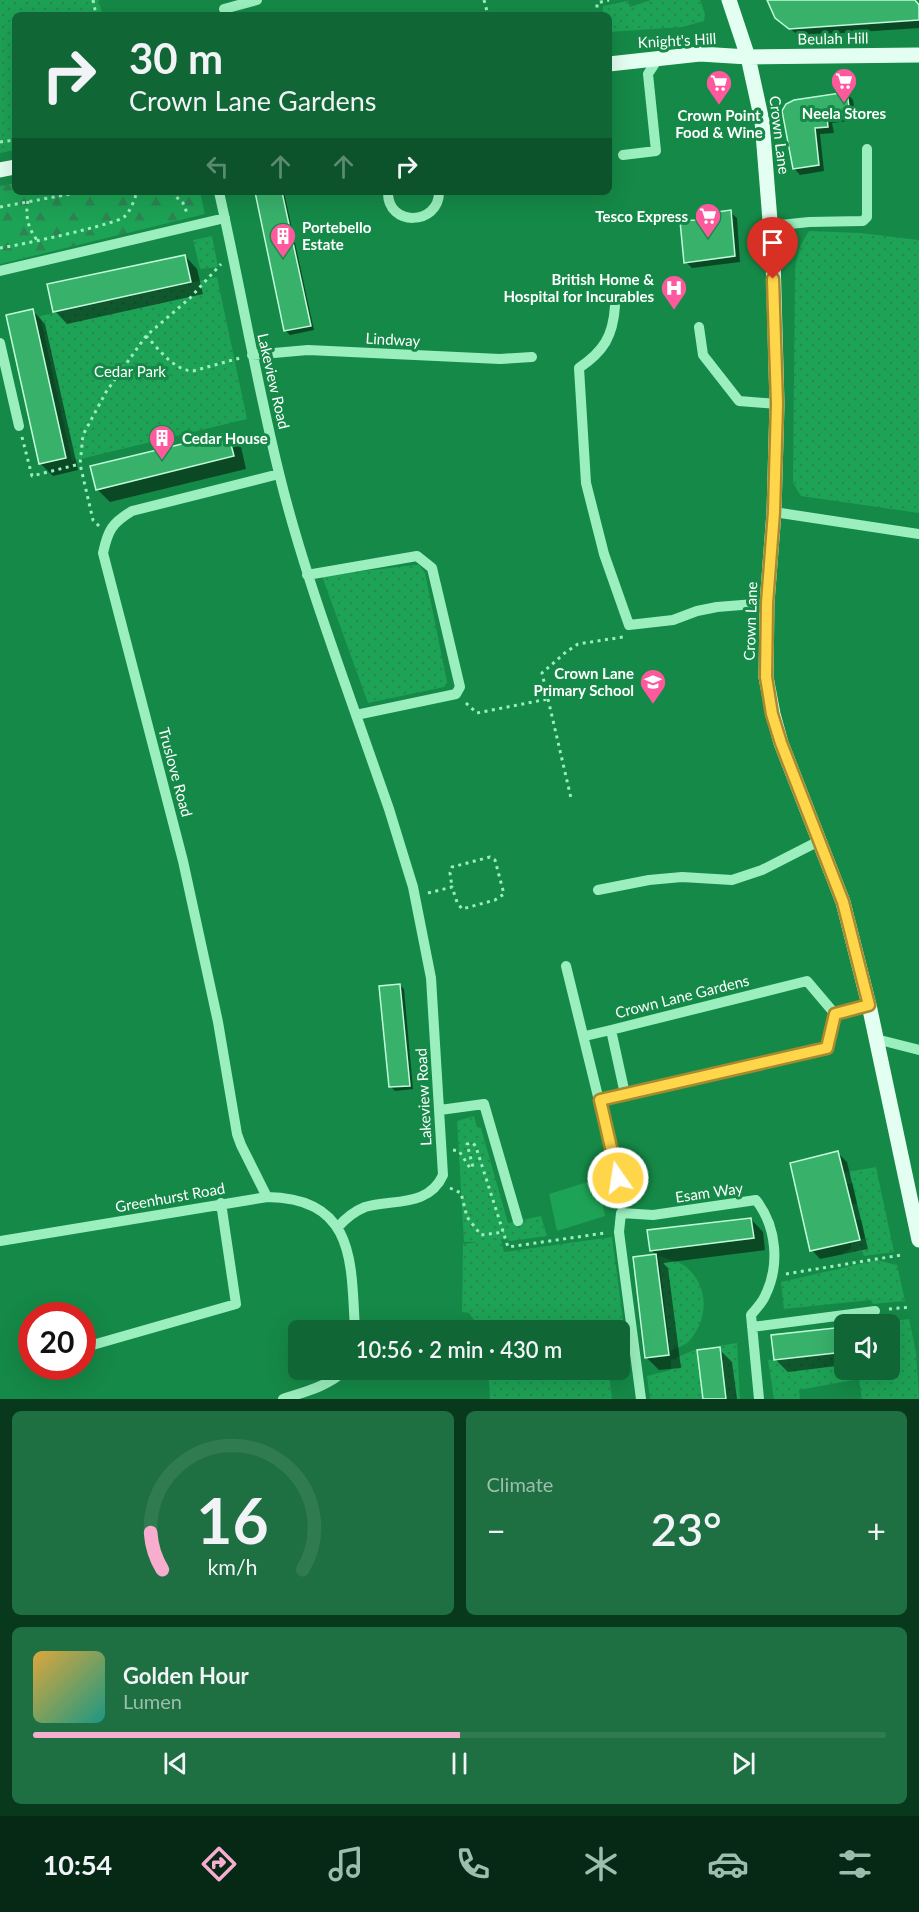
<!DOCTYPE html>
<meta charset="utf-8">
<style>
body{margin:0;font-family:Lato,sans-serif;background:#1e6f41;color:#f1f3f6;height:100vh;display:flex;flex-direction:column;font-size:22px;white-space:nowrap}
*{box-sizing:border-box;margin:0}
p{font-size:20px;color:#9cbead}
.icon{flex:none;width:33px;height:33px;fill:none;stroke:currentColor;stroke-width:2;stroke-linecap:round;stroke-linejoin:round}
.map{position:relative;height:1399px;overflow:hidden}
.drawer{display:flex;flex-direction:column;gap:12px;padding:12px;background:#09391d;flex:1}
.drawer>*{flex:none}
.hud{position:absolute;left:12px;top:12px;width:600px;height:183px;border-radius:9px;box-shadow:0 6px 24px #0002;background:#106735;color:#f1f3f6;overflow:hidden}
.fabs{position:absolute;left:834px;top:1314px;display:grid;gap:12px}
.fabs a{display:grid;place-items:center;width:66px;height:66px;border-radius:9px;background:#106735;box-shadow:0 6px 24px #0002;font-size:30px}
.speed{position:absolute;left:18px;top:1302px;display:flex;gap:12px;font-size:30px;font-weight:700;text-align:center}
.speed>*{display:grid;place-content:center;width:78px;height:78px;border-radius:50%;background:#106735;box-shadow:0 6px 24px #0002;line-height:1}
.speed .limit{border:9px solid #d22;background:#fff;color:#111}
.pin{position:absolute;display:grid;place-items:center;width:51px;height:51px;color:#fff;margin:-62px -26px;border-radius:50% 50% 50% 0;rotate:-45deg;box-shadow:0 0 6px #0007}
.pin .icon{rotate:45deg}
.me{position:absolute;width:66px;margin:-33px;rotate:347deg;stroke-linejoin:round;filter:drop-shadow(0 0 4px #0008)}
.turn{display:flex;align-items:center;gap:21px;height:126px;padding:0 18px;font-size:27px}
.turn .icon{width:78px;height:78px;stroke-width:2.5}
.turn b{display:block;font-size:42px;line-height:51px}
.lanes{display:flex;align-items:center;height:57px;padding:0 18px;background:#0003;justify-content:center;gap:30px;direction:ltr}
.lanes .off{opacity:.35}
.big{font-size:45px;font-weight:600;line-height:1.1}
.drawer .card{flex:1;display:flex;flex-direction:column;justify-content:center;gap:9px;min-width:0;padding:0 21px;border-radius:9px;background:#1e6f41}
.drawer .dial{align-items:center;gap:0}
.dial svg{height:156px;overflow:visible;fill:none;stroke:#307b50;stroke-width:7;stroke-linecap:round;text-anchor:middle}
.dial text{fill:#f1f3f6;stroke:none}
.song{display:flex;align-items:center;gap:18px}
.cover{width:72px;height:72px;border-radius:9px;background:linear-gradient(135deg,hsl(40 70% 55%),hsl(170 70% 35%))}
.played{height:6px;border-radius:3px;background:linear-gradient(90deg,#f7aece 50%,#307b50 50%)}
.keys{display:flex;justify-content:space-around;direction:ltr}
.heat{display:flex;justify-content:space-between;align-items:center;font-size:33px;direction:ltr}
.drawer .tiles{flex:1;display:grid;gap:12px;grid-template-columns:1fr 1fr}
.card:last-child{grid-column:span 2}
.trip{position:absolute;left:288px;top:1320px;width:342px;height:60px;border-radius:9px;background:#106735;box-shadow:0 6px 24px #0002;font-weight:600;line-height:60px;text-align:center}
.menu{display:flex;height:96px;justify-content:space-around;align-items:center;background:#062915;color:#9cbead}
.menu .icon{width:42px;height:42px}
.menu .selected{color:#f7aece}
.menu b{font-size:27px;color:#f1f3f6}
.map>svg:first-child{display:block}
.green{fill:url(#green-dots)}
.forest{fill:url(#forest-firs)}
.pitch{fill:#1da355}
.shadow{fill:#0007}
.building{fill:#38b16b;stroke:#c1fbda;stroke-width:1.5}
.lines{fill:none;stroke-linecap:round;stroke-linejoin:round}
.path{stroke:#9befbe;stroke-width:3;stroke-dasharray:3 4.5;stroke-linecap:butt}
.minor{stroke:#9befbe;stroke-width:10}
.major{stroke:#e3fff1;stroke-width:15}
.route-casing{stroke:#a68a30;stroke-width:15}
.route{stroke:#ffd54a;stroke-width:10}
.labels{text-anchor:middle;dominant-baseline:central;stroke-width:6;stroke-linejoin:round;paint-order:stroke}
.street-label{font-size:15px;fill:#fff;stroke:#158947}
.poi-label{font-size:15px;font-weight:bold;fill:#fff;stroke:#158947;text-anchor:end}
.park-label{font-size:15px;fill:#fff;stroke:#158947}
</style>
<div class="map">
<svg width="919" height="1399" viewBox="0 0 919 1399">
<defs>
<pattern id="green-dots" width="8" height="8" patternUnits="userSpaceOnUse" patternTransform="scale(1.5)"><rect width="8" height="8" fill="#1da355"/><path d="M2 2h.1M6 6h.1" fill="none" stroke="#2d8552" stroke-width="1.8" stroke-linecap="round"/></pattern>
<pattern id="forest-firs" width="22" height="20" patternUnits="userSpaceOnUse" patternTransform="scale(1.5)"><rect width="22" height="20" fill="#1da355"/><path d="M5 1l3.5 6h-7zM16 11l3.5 6h-7z" fill="#2d8552"/></pattern>
</defs>
<rect width="100%" height="100%" fill="#158947"/>
<path class="green" d="M0 0H99L102 15H15V150L0 153Z
M651 0H700L705 14 704 21 682 27 609 32V15H603V6L628 1 630 7Z
M809 231 861 233 919 240V513L801 496 793 483 795 266 801 244Z
M212 236 218 267 200 269 193 240Z
M217 277 247 419 72 461 40 316Z
M415 565H419L425 573 447 682 444 687 368 703 322 576Z
M474 1116 477 1127 481 1128 508 1223 541 1216 547 1236 511 1241 501 1239 504 1252 612 1237 630 1373 609 1374 612 1399H490L488 1370H620V1330H485L484 1325 475 1321 469 1313 462 1312 463 1244 478 1242H464L457 1121Z
M876 1167 894 1252 864 1256 862 1251 842 1254 851 1249V1244L865 1238 862 1220 846 1221 843 1206 857 1203 853 1183 827 1188 824 1176Z
M659 1256C667 1259 678 1261 685 1266 709 1285 709 1318 690 1340 686 1345 677 1348 670 1351Z
M877 1260 897 1265 905 1301 873 1304 871 1300 784 1309 781 1282Z
M909 1319 916 1352 919 1399H862L859 1379 799 1390 800 1399H774L768 1360 844 1352V1370H890V1324L876 1323Z
M737 1343 740 1399H650L647 1376 671 1370V1360L694 1350Z"/>
<path class="forest" d="M15 183V192H200L205 214 0 264V186Z"/>
<path class="pitch" d="M597 1179 605 1216 557 1231 549 1194Z"/>
<path class="shadow" d="M769 0H916L919 5V28L799 36 776 17Z
M847 93 853 100 856 120 832 123 834 133 820 134 824 171 800 175 794 168 787 105Z
M256 192H284L314 330 290 335 286 331Z
M730 212 737 218 740 262 692 268 686 262 696 221Z
M185 256 197 269 203 294 67 324 55 311Z
M33 311 45 324 78 470 53 476 40 463Z
M228 435 241 447 246 469 110 502 97 489Z
M400 985 404 989 413 1089 395 1091 391 1087Z
M838 1153 847 1162 868 1249 820 1259 812 1250Z
M751 1219 763 1232 765 1250 663 1263 668 1268 681 1368 659 1370 647 1358 635 1258 657 1256 651 1250Z
M844 1328V1365L788 1372 775 1359 773 1336Z
M719 1349 732 1362 737 1399H705L699 1352Z"/>
<path class="building" d="M767 0H915L919 5V20L789 29 775 18Z
M847 92 850 114 827 117 828 127 815 128 819 165 793 169 782 111 786 104 794 100Z
M255 192H282L311 326 284 331Z
M731 210 735 256 684 263 680 221 696 220 709 213Z
M185 255 191 282 53 312 47 284Z
M33 309 66 458 39 464 6 315Z
M228 433 234 456 96 490 90 466Z
M400 984 410 1086 389 1087 379 986Z
M838 1151 860 1240 810 1251 790 1163Z
M751 1218 754 1238 650 1251 647 1230Z
M656 1254 669 1355 645 1358 633 1257Z
M844 1327V1352L774 1360 771 1335Z
M720 1347 726 1399H703L697 1350Z"/>
<g class="lines">
<path class="path" d="M93 0 96 15
M484 0 488 15
M597 15V3L609 0
M0 142 15 140
M171 192 183 203 187 213
M28 201C25 216 28 228 37 240
M0 207 81 192
M0 248C16 246 117 224 124 217 131 211 134 200 137 192
M146 336C159 349 173 370 193 371L240 358
M22 437 32 476 80 464
M99 526 93 520 80 464 83 435 106 392 146 336 190 298 221 264
M548 699 571 798
M466 703 477 713 548 699 542 673 566 652 578 644 623 637
M428 893 452 887 457 902 462 909 495 900 504 894 495 860 490 857 452 867 450 873 452 887
M453 1150 459 1151 470 1168 473 1167 467 1144 473 1143 476 1147 508 1247 605 1233
M450 1188 461 1193 467 1217 481 1235 504 1232
M786 1274 901 1255
M889 1309 911 1307"/>
<path class="minor" d="M224 9 257 0
M623 155 656 151 648 74 659 57
M219 192C240 285 256 380 279 473 299 555 328 635 356 715
M388 192C387 227 439 226 439 192
M771 226 809 222 863 221 867 217V149
M0 271 225 218
M615 306C613 336 604 351 579 368L586 483 604 554 629 625 673 620 697 611 717 607 767 603
M699 327 703 355 739 401 777 404
M0 343 19 426
M252 355 308 350 500 359 532 357
M774 512 919 534
M307 575 417 556 432 568 460 687 456 694 356 715 389 809 413 887 431 978 443 1175C429 1207 393 1199 365 1207 355 1211 345 1219 338 1227
M598 890 649 880 682 877 732 880 762 870 819 841
M566 966 618 1178
M835 1014 807 981 611 1030 625 1094 827 1048 835 1014 869 1005
M585 1036 611 1030
M876 1039 919 1050
M600 1100 625 1094
M440 1110 484 1104 518 1221
M267 1197 241 1145 237 1134 218 1022 183 861 103 553C108 530 112 523 132 511L279 474
M0 1241 267 1197C356 1198 351 1263 355 1330
M752 1327 875 1311
M82 1348 236 1304 221 1203
M283 1399C304 1392 329 1386 345 1370
M641 1399 619 1232 621 1213 653 1215 756 1200C777 1227 780 1266 765 1296 762 1303 756 1309 751 1315L759 1399"/>
<path class="major" d="M729 0 748 57 762 121 773 258 777 404 774 512 767 603 766 677 773 714 781 743 843 902 869 1005 919 1240
M609 64 700 54 748 57 919 55
M0 170 15 167"/>
</g>
<g class="lines">
<g class="route-casing">
<path id="route" d="M618 1178 600 1100 827 1048 835 1014 869 1005 843 902 781 743 772 714 766 677 767 603 774 512 777 404 773 279"/>
</g>
<use href="#route" class="route"/>
</g>
<defs>
<g id="supermarket-pin" transform="scale(1.35)"><path d="M0 17L-7.5 6A9.5 9.5 0 1 1 7.5 6Z" fill="#ff599e" stroke="#158947"/><path d="M-6-5.5h2.5l.6 2H6L4.5 2H-2.5L-4.4-4H-6ZM-1.5 3.2a1.3 1.3 0 1 0 .1 0ZM3 3.2a1.3 1.3 0 1 0 .1 0Z" fill="#fff"/></g>
<g id="building-pin" transform="scale(1.35)"><path d="M0 17L-7.5 6A9.5 9.5 0 1 1 7.5 6Z" fill="#ff599e" stroke="#158947"/><path d="M-4-6H4V6H1V3H-1V6H-4ZM-2.5-4.3h1.7v1.8h-1.7ZM.8-4.3h1.7v1.8H.8ZM-2.5-1h1.7V.8h-1.7ZM.8-1h1.7V.8H.8Z" fill="#fff"/></g>
<g id="hospital-pin" transform="scale(1.35)"><path d="M0 17L-7.5 6A9.5 9.5 0 1 1 7.5 6Z" fill="#ff599e" stroke="#158947"/><path d="M-5-5h3v3.5h4V-5h3V5h-3V1.5h-4V5h-3Z" fill="#fff"/></g>
<g id="school-pin" transform="scale(1.35)"><path d="M0 17L-7.5 6A9.5 9.5 0 1 1 7.5 6Z" fill="#ff599e" stroke="#158947"/><path d="M0-5L7-2L0 1L-7-2ZM-4 1L0 2.5L4 1V4Q0 6-4 4Z" fill="#fff"/></g>
</defs>
<g fill-rule="evenodd">
<use href="#supermarket-pin" x="844" y="81"/>
<use href="#supermarket-pin" x="719" y="83"/>
<use href="#supermarket-pin" x="708" y="216"/>
<use href="#building-pin" x="283" y="236"/>
<use href="#hospital-pin" x="674" y="288"/>
<use href="#building-pin" x="162" y="438"/>
<use href="#school-pin" x="653" y="682"/>
</g>
<g class="labels">
<g class="street-label">
<text transform="translate(833 38) rotate(-1)">Beulah Hill</text>
<text transform="translate(677 40) rotate(-3)">Knight's Hill</text>
<text transform="translate(780 135) rotate(83)">Crown Lane</text>
<text transform="translate(393 339) rotate(3)">Lindway</text>
<text transform="translate(274 381) rotate(77)">Lakeview Road</text>
<text transform="translate(750 621) rotate(-88)">Crown Lane</text>
<text transform="translate(176 772) rotate(75)">Truslove Road</text>
<text transform="translate(682 996) rotate(-14)">Crown Lane Gardens</text>
<text transform="translate(423 1097) rotate(-93)">Lakeview Road</text>
<text transform="translate(709 1192) rotate(-8)">Esam Way</text>
<text transform="translate(170 1197) rotate(-10)">Greenhurst Road</text>
</g>
<g class="poi-label">
<text x="844" y="113" text-anchor="middle">Neela Stores</text>
<text x="719" y="115" text-anchor="middle">Crown Point<tspan x="719" dy="17">Food &amp; Wine</tspan></text>
<text x="688" y="216">Tesco Express</text>
<text x="302" y="227" text-anchor="start">Portebello<tspan x="302" dy="17">Estate</tspan></text>
<text x="654" y="279">British Home &amp;<tspan x="654" dy="17">Hospital for Incurables</tspan></text>
<text x="182" y="438" text-anchor="start">Cedar House</text>
<text x="634" y="673">Crown Lane<tspan x="634" dy="17">Primary School</tspan></text>
</g>
<g class="park-label">
<text x="130" y="371">Cedar Park</text>
</g>
</g>
</svg>
<div class="fabs">
<a><svg class="icon" aria-label="sound" viewBox="0 0 24 24"><path d="M4 9h4l5-4v14l-5-4H4zM17 9q2 3 0 6"/></svg></a>
</div>
<div class="speed"><div class="limit">20</div></div>
<div class="pin" style="left:773px;top:279px;background:#d93025"><svg class="icon" aria-label="arrive" viewBox="0 0 24 24"><path d="M6 21V4h12l-3 4 3 4H6"/></svg></div>
<svg class="me" style="left:618px;top:1178px" viewBox="-20 -20 40 40"><circle r="17" fill="#ffd54a" stroke="#fff" stroke-width="3"/><path d="M0-11L8 9 0 5-8 9z" fill="#fff"/></svg>
<div class="trip">10:56 · 2 min · 430 m</div>
<div class="hud">
<div class="turn"><svg class="icon" aria-label="right" viewBox="0 0 24 24"><path d="M7 20v-9h11M14 6l5 5-5 5"/></svg><div><b>30 m</b>Crown Lane Gardens</div></div>
<div class="lanes"><svg class="icon off" aria-label="left" viewBox="0 0 24 24"><path d="M17 20v-9H6M10 6l-5 5 5 5"/></svg><svg class="icon off" aria-label="ahead" viewBox="0 0 24 24"><path d="M12 20V5M6 11l6-6 6 6"/></svg><svg class="icon off" aria-label="ahead" viewBox="0 0 24 24"><path d="M12 20V5M6 11l6-6 6 6"/></svg><svg class="icon" aria-label="right" viewBox="0 0 24 24"><path d="M7 20v-9h11M14 6l5 5-5 5"/></svg></div>
</div>
</div>
<section class="drawer">
<div class="tiles">
<div class="card dial"><svg viewBox="0 0 100 80">
<path d="M14 69A42 42 0 1 1 86 69"/>
<path d="M14 69A42 42 0 0 1 8 50" stroke="#f7aece"/>
<text x="50" y="56" font-size="32" font-weight="700">16</text>
<text x="50" y="72" font-size="11">km/h</text>
</svg></div>
<div class="card"><p>Climate</p>
<div class="heat"><a>−</a><b class="big">23°</b><a>+</a></div>
</div>
<div class="card">
<div class="song"><i class="cover"></i><div><b>Golden Hour</b><p>Lumen</p></div></div>
<div class="played"></div>
<div class="keys"><svg class="icon" aria-label="previous" viewBox="0 0 24 24"><path d="M18 5L8 12l10 7zM5 5v14"/></svg><svg class="icon" aria-label="pause" viewBox="0 0 24 24"><path d="M8 5v14M16 5v14"/></svg><svg class="icon" aria-label="next" viewBox="0 0 24 24"><path d="M6 5l10 7-10 7zM19 5v14"/></svg></div>
</div>
</div>
</section>
<nav class="menu">
<b>10:54</b>
<svg class="icon selected" aria-label="directions" viewBox="0 0 24 24"><path d="M12 3l9 9-9 9-9-9zM9 14v-3h6M13 9l2 2-2 2"/></svg>
<svg class="icon" aria-label="music" viewBox="0 0 24 24"><path d="M9 18V5l10-2v13"/><circle cx="6" cy="18" r="3"/><circle cx="16" cy="16" r="3"/></svg>
<svg class="icon" aria-label="phone" viewBox="0 0 24 24"><path d="M5 4h4l2 5-3 2q2 4 5 5l2-3 5 2v4C11 20 4 13 5 4z"/></svg>
<svg class="icon" aria-label="climate" viewBox="0 0 24 24"><path d="M12 3v18M4 7l16 10M4 17L20 7"/></svg>
<svg class="icon" aria-label="car" viewBox="0 0 24 24"><path d="M5 17H2v-5l4-1 3-4h7l3 4 3 1v5h-3M9 17h6M6 11h13"/><circle cx="7" cy="17" r="2"/><circle cx="17" cy="17" r="2"/></svg>
<svg class="icon" aria-label="filters" viewBox="0 0 24 24"><path d="M4 7h16M4 17h16"/><circle cx="9" cy="7" r="2"/><circle cx="15" cy="17" r="2"/></svg>
</nav>
